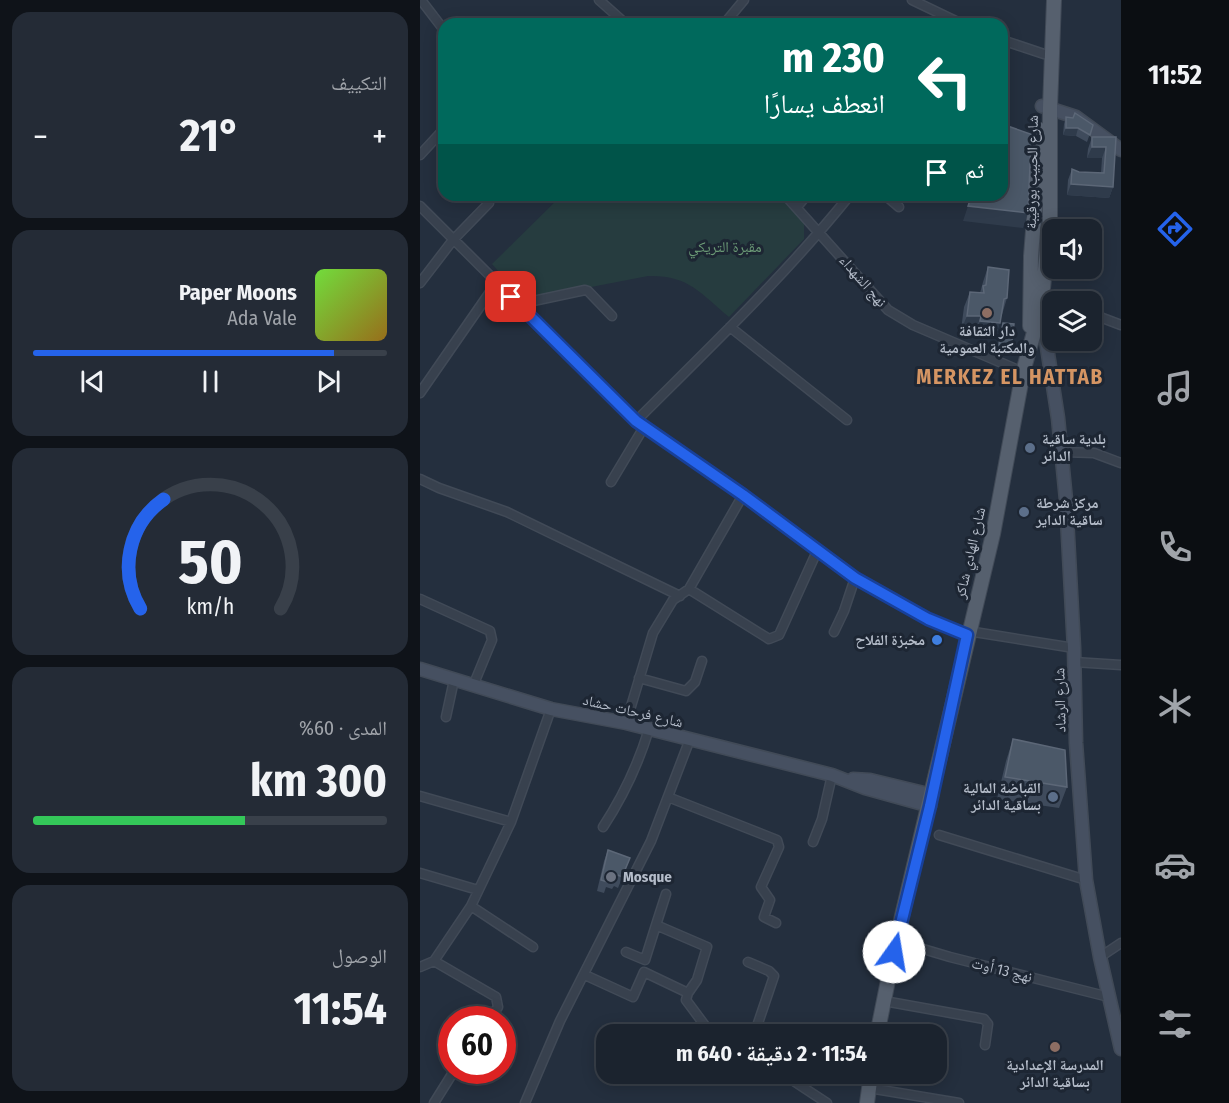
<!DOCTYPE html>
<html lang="ar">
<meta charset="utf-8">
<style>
body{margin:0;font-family:"Fira Sans Condensed","Noto Naskh Arabic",sans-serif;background:#242b36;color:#f1f3f6;direction:rtl;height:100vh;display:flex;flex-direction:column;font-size:22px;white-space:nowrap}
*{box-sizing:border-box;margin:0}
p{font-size:20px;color:#a0a4aa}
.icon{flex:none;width:33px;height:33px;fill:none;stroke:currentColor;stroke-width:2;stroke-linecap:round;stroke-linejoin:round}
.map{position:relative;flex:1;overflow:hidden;direction:ltr}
.drawer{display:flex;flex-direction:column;gap:12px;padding:12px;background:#0f1319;width:420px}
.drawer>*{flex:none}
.hud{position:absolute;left:18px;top:18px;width:570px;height:183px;border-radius:18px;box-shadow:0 3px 15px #0003,0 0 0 2px #39404a;direction:rtl;background:#00695c;color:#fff;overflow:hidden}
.buttons{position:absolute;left:622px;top:219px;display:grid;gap:12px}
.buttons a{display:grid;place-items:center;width:60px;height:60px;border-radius:12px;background:#1b232e;box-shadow:0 3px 15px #0003,0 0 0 2px #39404a;font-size:30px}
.speed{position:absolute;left:18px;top:1006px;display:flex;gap:12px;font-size:30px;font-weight:700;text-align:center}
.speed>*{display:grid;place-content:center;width:78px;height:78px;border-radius:50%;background:#1b232e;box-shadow:0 3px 15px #0003,0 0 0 2px #39404a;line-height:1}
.speed .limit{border:9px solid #d22;background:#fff;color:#111}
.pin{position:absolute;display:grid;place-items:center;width:51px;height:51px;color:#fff;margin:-26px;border-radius:12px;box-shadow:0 3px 9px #0006}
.me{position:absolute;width:66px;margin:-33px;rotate:13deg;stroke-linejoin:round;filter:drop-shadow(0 0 4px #0008)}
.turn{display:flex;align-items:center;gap:21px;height:126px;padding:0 24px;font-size:27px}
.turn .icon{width:78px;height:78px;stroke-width:2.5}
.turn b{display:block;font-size:42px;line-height:51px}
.then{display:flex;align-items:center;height:57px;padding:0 24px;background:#0003;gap:12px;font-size:22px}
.big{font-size:45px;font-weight:700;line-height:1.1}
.drawer .card{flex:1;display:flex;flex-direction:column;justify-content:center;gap:9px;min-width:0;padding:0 21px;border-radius:18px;background:#242b36}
.drawer .dial{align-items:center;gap:0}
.dial svg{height:156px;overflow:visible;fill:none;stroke:#39404a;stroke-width:7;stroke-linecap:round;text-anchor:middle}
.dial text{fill:#f1f3f6;stroke:none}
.song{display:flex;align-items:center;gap:18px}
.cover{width:72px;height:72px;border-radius:9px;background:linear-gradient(135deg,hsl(100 70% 55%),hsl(40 70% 35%))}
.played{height:6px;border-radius:3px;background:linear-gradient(90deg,#2563eb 85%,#39404a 85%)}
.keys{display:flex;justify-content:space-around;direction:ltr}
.heat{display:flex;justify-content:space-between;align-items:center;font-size:33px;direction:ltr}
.charge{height:9px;border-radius:4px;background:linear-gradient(90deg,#34c759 60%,#39404a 0)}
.trip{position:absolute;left:176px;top:1024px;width:351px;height:60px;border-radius:18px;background:#1b232e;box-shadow:0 3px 15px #0003,0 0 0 2px #39404a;font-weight:700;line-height:60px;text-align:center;direction:rtl}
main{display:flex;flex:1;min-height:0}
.tab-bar{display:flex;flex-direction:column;width:108px;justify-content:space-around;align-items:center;background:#0b0e12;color:#a0a4aa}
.tab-bar .icon{width:42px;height:42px}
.tab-bar .current{color:#2563eb}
.tab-bar b{font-size:27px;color:#f1f3f6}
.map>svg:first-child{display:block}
.green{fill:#263c3f}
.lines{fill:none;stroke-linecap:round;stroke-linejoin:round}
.street-casing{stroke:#414a57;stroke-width:11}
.secondary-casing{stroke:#414a57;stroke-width:15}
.primary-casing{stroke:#414a57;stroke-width:16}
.street{stroke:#38414e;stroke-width:8}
.secondary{stroke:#465061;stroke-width:12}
.primary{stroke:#56606e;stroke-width:14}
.wall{fill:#3f4b5c}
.shaded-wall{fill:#2f3b4b}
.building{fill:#4b5868;stroke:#5c6777;stroke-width:1.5}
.route-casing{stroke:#184099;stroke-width:15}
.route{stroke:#2563eb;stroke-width:10}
.education-dot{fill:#8d6e63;stroke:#1d2633;stroke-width:2}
.service-dot{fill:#5c6f8a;stroke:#1d2633;stroke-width:2}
.shop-dot{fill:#3f7fe0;stroke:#1d2633;stroke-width:2}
.worship-dot{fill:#6b7280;stroke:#1d2633;stroke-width:2}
.labels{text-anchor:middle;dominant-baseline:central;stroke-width:6;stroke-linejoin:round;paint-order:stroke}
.street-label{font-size:15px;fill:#b4bcc9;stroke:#1d2633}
.park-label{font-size:15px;fill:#6b9a76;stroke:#1d2633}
.poi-label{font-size:15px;font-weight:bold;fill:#b4bcc9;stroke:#1d2633;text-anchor:start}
.district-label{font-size:21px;font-weight:bold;letter-spacing:1.5px;fill:#d59563;stroke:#1d2633}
</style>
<main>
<nav class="tab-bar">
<b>11:52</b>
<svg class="icon current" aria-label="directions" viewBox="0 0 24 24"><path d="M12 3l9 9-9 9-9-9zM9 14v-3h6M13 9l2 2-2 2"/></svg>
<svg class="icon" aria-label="music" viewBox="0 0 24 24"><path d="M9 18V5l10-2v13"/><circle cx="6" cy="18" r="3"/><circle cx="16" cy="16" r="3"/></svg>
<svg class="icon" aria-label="phone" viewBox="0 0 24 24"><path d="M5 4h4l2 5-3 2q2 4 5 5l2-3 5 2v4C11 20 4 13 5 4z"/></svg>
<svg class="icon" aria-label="climate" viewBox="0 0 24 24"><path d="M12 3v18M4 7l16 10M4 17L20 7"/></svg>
<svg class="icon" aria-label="car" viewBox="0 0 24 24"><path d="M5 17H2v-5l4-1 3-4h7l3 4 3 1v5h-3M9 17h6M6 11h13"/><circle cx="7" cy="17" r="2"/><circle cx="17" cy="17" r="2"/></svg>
<svg class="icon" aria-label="filters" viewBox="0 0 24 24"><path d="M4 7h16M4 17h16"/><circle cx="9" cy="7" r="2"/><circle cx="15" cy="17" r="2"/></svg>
</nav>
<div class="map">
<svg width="701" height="1103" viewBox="0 0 701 1103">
<rect width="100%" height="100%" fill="#242f3e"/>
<path class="green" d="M142 195H358L384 223V239L309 317C280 293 269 275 228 276L104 300 72 264Z"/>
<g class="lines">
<g class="street-casing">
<path id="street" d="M1 0 24 30
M179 0 206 24
M492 0 542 24
M304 24 324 0
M582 40 624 54
M0 155 24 129
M365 195 468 310 493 325 603 372
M465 195 479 207
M0 206 216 421 323 495 435 578 508 619 547 635
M377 207 387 195
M0 283 33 240 69 203
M621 295 639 302
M99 304 165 290 168 291 192 316
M672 314 701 325
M310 327 427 420
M0 393 77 282
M216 421C289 348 365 276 430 195
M642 452 674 453 701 463
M0 479 19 488 87 512 260 596
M191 482 224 427
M269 589 349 639 359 635 398 549
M0 599 70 631 72 640 53 686
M548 631 654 648
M414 632 424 611 435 578
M654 662 701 665
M219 678 266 691 275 682 282 661
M26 717 34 680
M206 723 233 633 253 600 269 589 323 495
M0 796 91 822
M248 797 357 840 359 847 341 887 350 900 344 917 356 923
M183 827C202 798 219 762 229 729
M519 835 666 880
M393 842 402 819 412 775
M0 873 58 890
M246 894 236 925 287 947 277 980 268 993
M51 906 113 947
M476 941 530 957 689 997
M206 952 225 960 236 925
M680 957 701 943
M328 962 349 971 354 976 334 1035
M0 967 14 961
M165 975 213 997 224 972 268 993 266 1000 292 1035
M464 1001 564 1019 568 1024 565 1045
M69 1020 78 1007 76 997 14 961 51 906 91 822 131 709
M363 1074 407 1103
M449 1088 539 1103
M14 1103 34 1071
M105 1103 140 1021 231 841 270 739"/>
</g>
<g class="secondary-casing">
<path id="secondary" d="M622 106 656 117 701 150
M621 309 638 418 646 500 654 648 656 743 666 880 680 957 701 1049
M0 669 131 709 206 723 412 775 445 788 510 806
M433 779 450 780 512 795"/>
</g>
<g class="primary-casing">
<path id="primary" d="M610 326 611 256 621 130
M457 1035 476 941 573 534 603 372 621 307 630 223V108L634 0
M447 1103 451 1074"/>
</g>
<use href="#street" class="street"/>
<use href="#secondary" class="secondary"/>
<use href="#primary" class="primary"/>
</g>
<path class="wall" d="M655 113 673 125 667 142 656 136 643 135 644 124 646 117 653 118Z
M672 137H696L693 187 689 198 647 195 648 180 652 169 659 172 681 173 682 158H667L668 149Z
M568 267 587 298 575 338 555 335V331L541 330 544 307 550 292 560 293 563 282Z
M583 323 591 349 588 356 576 354 580 330Z
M593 739 647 787 639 808 577 799 586 761Z
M188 850 210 858 198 888 194 886 192 889 186 887 184 893 177 891 184 861Z"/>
<path class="shaded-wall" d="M646 128H658L656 136 643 135Z
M616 136 611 151V140Z
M672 147H686L682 158H667Z
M651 184 693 187 689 198 647 195Z
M548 206 608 213 603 228 543 221Z
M547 316H561L555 331 541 330Z
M560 321 580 323 575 338 555 335Z"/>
<path class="building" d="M655 113 673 125 670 135 658 128H646V117L653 118Z
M582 124 616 136 611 140 608 213 548 206 552 195H582Z
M672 137H696L693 187 651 184 652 169 659 172 684 173 686 147H672Z
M568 267 589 270 587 298 584 299 580 323 560 321 561 316H547L550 292 564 293 563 286 566 285Z
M583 323 594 324 591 349 579 347Z
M593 739 645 750 647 787 585 777Z
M188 850 210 858 202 877 198 875 196 878 190 876 188 882 181 880Z"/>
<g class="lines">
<g class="route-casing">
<path id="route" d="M91 297 216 421 323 495 435 578 508 619 547 635 510 806 474 952"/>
</g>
<use href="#route" class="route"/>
</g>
<g class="education-dot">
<circle cx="567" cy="313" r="6"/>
<circle cx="635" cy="1047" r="6"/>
</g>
<g class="service-dot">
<circle cx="610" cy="448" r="6"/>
<circle cx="604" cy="512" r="6"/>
<circle cx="633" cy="797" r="6"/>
</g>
<circle class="shop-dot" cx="517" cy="640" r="6"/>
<circle class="worship-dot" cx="191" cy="877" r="6"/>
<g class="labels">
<g class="street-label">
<text transform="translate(612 172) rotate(-89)">شارع الحبيب بورقيبة</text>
<text transform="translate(443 281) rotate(49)">نهج الشهداء</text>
<text transform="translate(550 553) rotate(-77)">شارع الهادي شاكر</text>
<text transform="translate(640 700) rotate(-91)">شارع الرشاد</text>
<text transform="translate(213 711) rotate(13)">شارع فرحات حشاد</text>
<text transform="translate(582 970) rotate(14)">نهج 13 أوت</text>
</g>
<g class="park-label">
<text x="305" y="247">مقبرة التريكي</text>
</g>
<g class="poi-label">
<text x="567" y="331" text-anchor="middle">دار الثقافة<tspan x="567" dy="17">والمكتبة العمومية</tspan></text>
<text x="622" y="439">بلدية ساقية<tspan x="622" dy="17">الدائر</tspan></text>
<text x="616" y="503">مركز شرطة<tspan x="616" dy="17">ساقية الداير</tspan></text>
<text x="505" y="640" text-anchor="end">مخبزة الفلاح</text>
<text x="621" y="788" text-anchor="end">القباضة المالية<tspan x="621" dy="17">بساقية الدائر</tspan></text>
<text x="203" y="877">Mosque</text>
<text x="635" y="1065" text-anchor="middle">المدرسة الإعدادية<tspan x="635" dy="17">بساقية الدائر</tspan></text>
</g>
<g class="district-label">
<text x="590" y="377">MERKEZ EL HATTAB</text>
</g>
</g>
</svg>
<div class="buttons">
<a><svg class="icon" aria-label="sound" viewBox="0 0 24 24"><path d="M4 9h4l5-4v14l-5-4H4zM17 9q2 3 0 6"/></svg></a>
<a><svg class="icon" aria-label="layers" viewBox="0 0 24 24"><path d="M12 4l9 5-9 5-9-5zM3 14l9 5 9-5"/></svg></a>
</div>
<div class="speed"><div class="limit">60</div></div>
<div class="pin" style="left:91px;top:297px;background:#d93025"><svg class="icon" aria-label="arrive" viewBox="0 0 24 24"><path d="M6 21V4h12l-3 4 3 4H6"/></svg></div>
<svg class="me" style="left:474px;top:952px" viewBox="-20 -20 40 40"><circle r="19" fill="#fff"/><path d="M0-13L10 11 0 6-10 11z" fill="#2563eb"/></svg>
<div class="trip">11:54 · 2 دقيقة · 640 m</div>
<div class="hud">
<div class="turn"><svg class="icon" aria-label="left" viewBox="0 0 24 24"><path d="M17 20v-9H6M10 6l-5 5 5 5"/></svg><div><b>230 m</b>انعطف يسارًا</div></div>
<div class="then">ثم<svg class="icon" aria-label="arrive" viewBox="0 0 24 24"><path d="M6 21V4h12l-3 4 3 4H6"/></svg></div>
</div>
</div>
<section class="drawer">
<div class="card"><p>التكييف</p>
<div class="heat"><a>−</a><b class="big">21°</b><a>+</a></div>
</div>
<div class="card">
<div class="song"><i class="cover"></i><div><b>Paper Moons</b><p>Ada Vale</p></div></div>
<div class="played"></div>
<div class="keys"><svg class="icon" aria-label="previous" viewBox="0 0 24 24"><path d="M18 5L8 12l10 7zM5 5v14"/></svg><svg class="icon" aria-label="pause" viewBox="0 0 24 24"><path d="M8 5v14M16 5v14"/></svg><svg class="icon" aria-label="next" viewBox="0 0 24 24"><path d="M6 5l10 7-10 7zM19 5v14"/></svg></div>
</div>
<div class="card dial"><svg viewBox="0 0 100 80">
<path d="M14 69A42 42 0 1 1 86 69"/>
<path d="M14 69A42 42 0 0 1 26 13" stroke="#2563eb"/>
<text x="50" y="56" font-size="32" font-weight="700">50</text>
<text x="50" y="72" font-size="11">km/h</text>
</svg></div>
<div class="card"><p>المدى · 60%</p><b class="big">300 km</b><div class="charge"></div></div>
<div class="card"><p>الوصول</p><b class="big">11:54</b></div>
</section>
</main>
